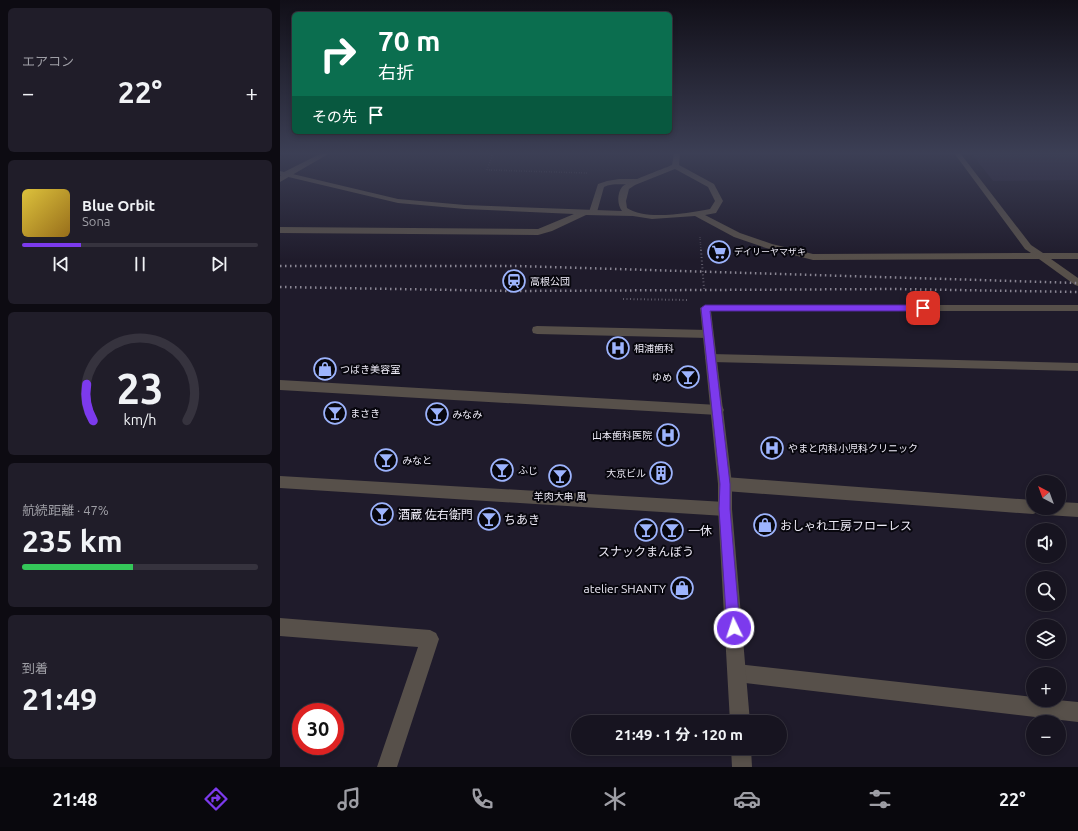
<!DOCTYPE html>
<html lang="ja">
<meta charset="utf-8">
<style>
body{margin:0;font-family:Ubuntu,"Noto Sans JP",sans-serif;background:#201d29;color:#f1f3f6;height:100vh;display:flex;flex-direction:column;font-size:15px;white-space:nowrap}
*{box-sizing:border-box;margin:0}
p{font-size:13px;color:#9e9ea5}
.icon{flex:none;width:22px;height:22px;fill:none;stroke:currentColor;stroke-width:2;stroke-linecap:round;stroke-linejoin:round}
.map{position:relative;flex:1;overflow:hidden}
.panel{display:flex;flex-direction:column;gap:8px;padding:8px;background:#0d0b12;width:280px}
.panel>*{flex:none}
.top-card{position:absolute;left:12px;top:12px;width:380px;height:122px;border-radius:6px;box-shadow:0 2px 6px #0003,0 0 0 1px #36333e;background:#0b6e4f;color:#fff;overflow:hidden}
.needle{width:26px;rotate:319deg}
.controls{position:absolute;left:746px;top:475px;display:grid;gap:8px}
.controls a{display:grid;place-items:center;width:40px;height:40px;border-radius:50%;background:#171420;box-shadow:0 2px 6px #0003,0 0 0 1px #36333e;font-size:20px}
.speed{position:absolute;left:12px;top:703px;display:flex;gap:8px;font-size:20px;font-weight:700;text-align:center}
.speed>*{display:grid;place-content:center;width:52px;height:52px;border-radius:50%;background:#171420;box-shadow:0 2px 6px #0003,0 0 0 1px #36333e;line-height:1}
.speed .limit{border:6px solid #d22;background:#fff;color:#111}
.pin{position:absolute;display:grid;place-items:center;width:34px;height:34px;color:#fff;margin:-17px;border-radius:8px;box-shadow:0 2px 6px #0006}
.me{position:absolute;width:44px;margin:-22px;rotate:356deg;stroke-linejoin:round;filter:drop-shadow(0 0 3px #0008)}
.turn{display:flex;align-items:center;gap:14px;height:84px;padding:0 20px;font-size:18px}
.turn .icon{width:52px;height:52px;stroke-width:2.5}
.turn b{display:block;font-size:28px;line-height:34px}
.then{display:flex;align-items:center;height:38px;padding:0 20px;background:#0003;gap:8px;font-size:15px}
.big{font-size:30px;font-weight:700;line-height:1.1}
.panel .tile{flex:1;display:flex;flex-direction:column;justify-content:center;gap:6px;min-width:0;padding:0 14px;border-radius:6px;background:#201d29}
.panel .dial{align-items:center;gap:0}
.dial svg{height:104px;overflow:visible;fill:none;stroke:#36333e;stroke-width:7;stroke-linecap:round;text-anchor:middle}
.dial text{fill:#f1f3f6;stroke:none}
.song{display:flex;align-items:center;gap:12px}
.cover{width:48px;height:48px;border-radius:6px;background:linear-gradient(135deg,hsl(50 70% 55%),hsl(40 70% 35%))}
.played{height:4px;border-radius:2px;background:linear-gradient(90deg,#7c3aed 25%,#36333e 25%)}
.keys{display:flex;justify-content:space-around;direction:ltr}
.heat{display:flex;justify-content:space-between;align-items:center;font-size:22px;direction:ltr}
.charge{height:6px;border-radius:3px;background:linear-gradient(90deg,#34c759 47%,#36333e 0)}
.trip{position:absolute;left:291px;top:715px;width:216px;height:40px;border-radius:20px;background:#171420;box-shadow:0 2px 6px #0003,0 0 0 1px #36333e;font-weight:700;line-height:40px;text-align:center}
.tabs{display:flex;height:64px;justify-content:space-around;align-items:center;background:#09080d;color:#9e9ea5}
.tabs .icon{width:28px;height:28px}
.tabs .current{color:#7c3aed}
.tabs b{font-size:18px;color:#f1f3f6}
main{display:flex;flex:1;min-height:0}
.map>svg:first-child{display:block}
.built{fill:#292239}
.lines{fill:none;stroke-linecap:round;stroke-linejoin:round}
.path-far1{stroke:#5e5a69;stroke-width:1.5;stroke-dasharray:0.5 2;stroke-linecap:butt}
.path{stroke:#5e5a69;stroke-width:2;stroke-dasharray:1 2.5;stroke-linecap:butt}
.lane{fill:#57504a;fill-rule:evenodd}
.street{fill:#57504a;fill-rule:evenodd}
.rail{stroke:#8a8694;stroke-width:2.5;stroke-dasharray:1.5 3.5;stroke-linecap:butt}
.route{fill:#7c3aed;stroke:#51269a}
.labels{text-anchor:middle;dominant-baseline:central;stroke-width:4;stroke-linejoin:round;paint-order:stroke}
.far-poi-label{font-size:9px;fill:#edeaf6;stroke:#08070e;text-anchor:start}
.poi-label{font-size:10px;fill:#edeaf6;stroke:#08070e;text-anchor:start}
.near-poi-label{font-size:12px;fill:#edeaf6;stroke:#08070e;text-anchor:start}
</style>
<main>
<section class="panel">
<div class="tile"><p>エアコン</p>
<div class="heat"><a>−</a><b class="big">22°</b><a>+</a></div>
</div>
<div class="tile">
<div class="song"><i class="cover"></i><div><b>Blue Orbit</b><p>Sona</p></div></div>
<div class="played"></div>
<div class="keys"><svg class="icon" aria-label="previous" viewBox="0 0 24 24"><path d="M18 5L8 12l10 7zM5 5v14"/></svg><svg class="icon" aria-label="pause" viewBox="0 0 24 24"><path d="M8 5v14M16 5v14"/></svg><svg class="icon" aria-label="next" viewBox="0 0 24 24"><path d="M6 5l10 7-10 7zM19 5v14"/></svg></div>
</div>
<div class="tile dial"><svg viewBox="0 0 100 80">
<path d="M14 69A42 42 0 1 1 86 69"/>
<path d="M14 69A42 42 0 0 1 9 41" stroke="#7c3aed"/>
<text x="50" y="56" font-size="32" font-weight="700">23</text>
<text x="50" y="72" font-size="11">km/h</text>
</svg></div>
<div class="tile"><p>航続距離 · 47%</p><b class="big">235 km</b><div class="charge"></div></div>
<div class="tile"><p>到着</p><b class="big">21:49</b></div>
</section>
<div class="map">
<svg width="798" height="767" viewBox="0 0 798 767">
<rect width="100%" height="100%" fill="#1f1b2b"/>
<path class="built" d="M691 153H798V180L713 181Z"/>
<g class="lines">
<path class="path-far1" d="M213 153 207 170 307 173
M420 237 421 251"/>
<path class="path" d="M421 250 424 289
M343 299 408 300"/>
<path class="lane" d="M42 153H50L0 182V176L4 172Z
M339 179H358L362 181C352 188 336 181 324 187L317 212 313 214H310L309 212 318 184 327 181Z
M257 326 428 330 432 331 433 334 432 337 428 338 257 334 253 333 252 330 253 327Z
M431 354 798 363V371L431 362 427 361 425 358 427 355Z
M0 380 438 405 442 406 444 410 442 414 438 415 0 390Z
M0 476 445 502 450 504 452 509 450 514 445 516 0 488Z
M445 477 753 500V508H779V502L798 503V517L767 515 762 513 760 508 758 512 753 514 445 491 440 489 438 484 440 479Z
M0 618 150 630 156 633 159 639 117 767H97L138 647 0 636Z
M457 664 753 697V700H777L798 702V722L457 682 451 679 448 673 451 667Z"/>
<path class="street" d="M394 153H400L399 165 434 184 443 201 436 213 425 215 460 233 492 244 533 254 751 253 745 249 674 153H680L751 245 763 253H798V259H771L798 278V286L795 285 759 259 533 260 486 248 454 237 415 216 372 219 353 216 306 215 272 231 258 235 0 233V227L258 229 294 214 185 209 118 203 0 175V171L118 199 185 205 342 211C337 205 337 193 342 187 346 182 383 169 392 165ZM395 169 428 187 435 201 430 209C408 213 366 221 347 208L346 201 349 189 355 185Z
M425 305H798V311H431L452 484V509L470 722H450L438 509V484L420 308Z
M451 748H471L472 767H452Z"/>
<path class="rail" d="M0 266H237L798 283
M0 287 232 291 616 289 798 292"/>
</g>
<linearGradient id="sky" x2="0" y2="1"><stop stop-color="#110f18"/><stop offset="0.59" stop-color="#3c3f55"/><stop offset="1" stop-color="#3c3f55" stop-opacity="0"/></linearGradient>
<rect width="798" height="260" fill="url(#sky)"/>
<path class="route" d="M425 305H643L647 308 643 311H430L450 484V509L460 628 458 633 454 635 449 633 447 628 439 509 440 484 421 308Z"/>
<defs>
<g id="supermarket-ring" transform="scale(1.15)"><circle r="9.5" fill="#08070e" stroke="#9db4fd" stroke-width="1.5"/><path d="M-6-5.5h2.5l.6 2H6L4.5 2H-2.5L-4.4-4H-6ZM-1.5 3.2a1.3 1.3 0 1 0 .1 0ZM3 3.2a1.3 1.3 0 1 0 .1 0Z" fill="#9db4fd"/></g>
<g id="station-ring" transform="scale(1.15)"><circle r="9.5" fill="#08070e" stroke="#9db4fd" stroke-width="1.5"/><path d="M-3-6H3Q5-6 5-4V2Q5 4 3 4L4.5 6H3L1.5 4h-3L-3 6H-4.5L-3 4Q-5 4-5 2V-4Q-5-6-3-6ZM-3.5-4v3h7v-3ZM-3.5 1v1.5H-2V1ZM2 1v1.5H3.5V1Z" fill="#9db4fd"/></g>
<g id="hospital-ring" transform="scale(1.15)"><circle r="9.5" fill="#08070e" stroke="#9db4fd" stroke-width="1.5"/><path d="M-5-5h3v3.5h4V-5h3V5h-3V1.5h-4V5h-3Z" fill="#9db4fd"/></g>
<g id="shop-ring" transform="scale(1.15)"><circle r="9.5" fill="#08070e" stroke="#9db4fd" stroke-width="1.5"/><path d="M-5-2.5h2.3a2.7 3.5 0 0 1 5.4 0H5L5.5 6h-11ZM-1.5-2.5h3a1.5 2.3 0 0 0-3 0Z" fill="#9db4fd"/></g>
<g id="bar-ring" transform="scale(1.15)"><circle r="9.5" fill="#08070e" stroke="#9db4fd" stroke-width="1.5"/><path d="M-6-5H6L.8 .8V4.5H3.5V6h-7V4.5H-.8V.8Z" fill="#9db4fd"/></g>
<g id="building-ring" transform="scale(1.15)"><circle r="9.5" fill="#08070e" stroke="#9db4fd" stroke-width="1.5"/><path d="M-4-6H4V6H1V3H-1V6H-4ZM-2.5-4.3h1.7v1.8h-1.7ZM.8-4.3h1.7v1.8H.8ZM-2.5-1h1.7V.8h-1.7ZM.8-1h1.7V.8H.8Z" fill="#9db4fd"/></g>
</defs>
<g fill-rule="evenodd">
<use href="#supermarket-ring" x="439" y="252"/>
<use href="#station-ring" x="234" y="281"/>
<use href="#hospital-ring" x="338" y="348"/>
<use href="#shop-ring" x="45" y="369"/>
<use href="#bar-ring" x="408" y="377"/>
<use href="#bar-ring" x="55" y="413"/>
<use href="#bar-ring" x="157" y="414"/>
<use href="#hospital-ring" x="388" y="435"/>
<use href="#hospital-ring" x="492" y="448"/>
<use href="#bar-ring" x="106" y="460"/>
<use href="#bar-ring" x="222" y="470"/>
<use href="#building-ring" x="381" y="473"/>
<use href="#bar-ring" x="280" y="476"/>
<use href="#bar-ring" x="102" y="514"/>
<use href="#bar-ring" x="209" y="519"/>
<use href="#shop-ring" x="485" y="525"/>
<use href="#bar-ring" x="366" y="530"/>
<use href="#bar-ring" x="392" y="530"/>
<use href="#shop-ring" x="402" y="588"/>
</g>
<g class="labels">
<g class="far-poi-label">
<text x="454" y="252">デイリーヤマザキ</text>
</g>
<g class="poi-label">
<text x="250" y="281">高根公団</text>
<text x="354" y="348">相浦歯科</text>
<text x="60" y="369">つばき美容室</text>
<text x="392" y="377" text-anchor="end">ゆめ</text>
<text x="70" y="413">まさき</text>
<text x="172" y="414">みなみ</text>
<text x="372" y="435" text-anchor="end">山本歯科医院</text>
<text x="508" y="448">やまと内科小児科クリニック</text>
<text x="122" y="460">みなと</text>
<text x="238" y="470">ふじ</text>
<text x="366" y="473" text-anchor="end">大京ビル</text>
<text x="280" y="496" text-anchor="middle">羊肉大串 風</text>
</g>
<g class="near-poi-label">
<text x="118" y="514">酒蔵 佐右衛門</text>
<text x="224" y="519">ちあき</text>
<text x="500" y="525">おしゃれ工房フローレス</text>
<text x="408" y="530">一休</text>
<text x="366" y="551" text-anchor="middle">スナックまんぼう</text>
<text x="386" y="588" text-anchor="end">atelier SHANTY</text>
</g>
</g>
</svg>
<div class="controls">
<a><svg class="needle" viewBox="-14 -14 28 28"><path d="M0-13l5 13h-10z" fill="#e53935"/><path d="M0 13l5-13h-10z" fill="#9e9ea5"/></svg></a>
<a><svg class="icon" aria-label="sound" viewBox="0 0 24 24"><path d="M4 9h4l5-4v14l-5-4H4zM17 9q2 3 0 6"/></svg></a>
<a><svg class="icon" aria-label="search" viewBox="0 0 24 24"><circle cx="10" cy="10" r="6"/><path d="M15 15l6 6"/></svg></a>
<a><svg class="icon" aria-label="layers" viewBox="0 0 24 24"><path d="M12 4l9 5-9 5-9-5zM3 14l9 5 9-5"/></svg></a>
<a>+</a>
<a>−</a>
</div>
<div class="speed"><div class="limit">30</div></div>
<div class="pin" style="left:643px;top:308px;background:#d93025"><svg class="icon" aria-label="arrive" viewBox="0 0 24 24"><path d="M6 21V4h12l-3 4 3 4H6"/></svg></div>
<svg class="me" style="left:454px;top:628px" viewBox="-20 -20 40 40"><circle r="17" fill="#7c3aed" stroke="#fff" stroke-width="3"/><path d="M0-11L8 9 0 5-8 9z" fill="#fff"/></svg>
<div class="trip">21:49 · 1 分 · 120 m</div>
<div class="top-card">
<div class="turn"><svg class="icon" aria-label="right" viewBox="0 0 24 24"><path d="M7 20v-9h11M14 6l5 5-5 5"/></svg><div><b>70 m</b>右折</div></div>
<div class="then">その先<svg class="icon" aria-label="arrive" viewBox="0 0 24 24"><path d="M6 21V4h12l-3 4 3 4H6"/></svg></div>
</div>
</div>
</main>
<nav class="tabs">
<b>21:48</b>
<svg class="icon current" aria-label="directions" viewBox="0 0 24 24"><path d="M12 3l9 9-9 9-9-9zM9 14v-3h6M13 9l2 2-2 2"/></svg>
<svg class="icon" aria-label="music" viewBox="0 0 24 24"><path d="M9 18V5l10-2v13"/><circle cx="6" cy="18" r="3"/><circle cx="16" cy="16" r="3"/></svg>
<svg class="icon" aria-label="phone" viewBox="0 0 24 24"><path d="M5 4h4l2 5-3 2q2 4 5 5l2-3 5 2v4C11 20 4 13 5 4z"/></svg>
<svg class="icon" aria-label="climate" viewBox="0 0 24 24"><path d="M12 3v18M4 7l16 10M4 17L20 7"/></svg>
<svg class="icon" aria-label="car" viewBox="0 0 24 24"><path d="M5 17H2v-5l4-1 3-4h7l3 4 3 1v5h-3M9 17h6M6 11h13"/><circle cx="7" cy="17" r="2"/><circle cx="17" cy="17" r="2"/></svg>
<svg class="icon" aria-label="filters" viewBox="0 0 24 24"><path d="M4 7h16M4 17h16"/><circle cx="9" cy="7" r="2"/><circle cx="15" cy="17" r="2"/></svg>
<b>22°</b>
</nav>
